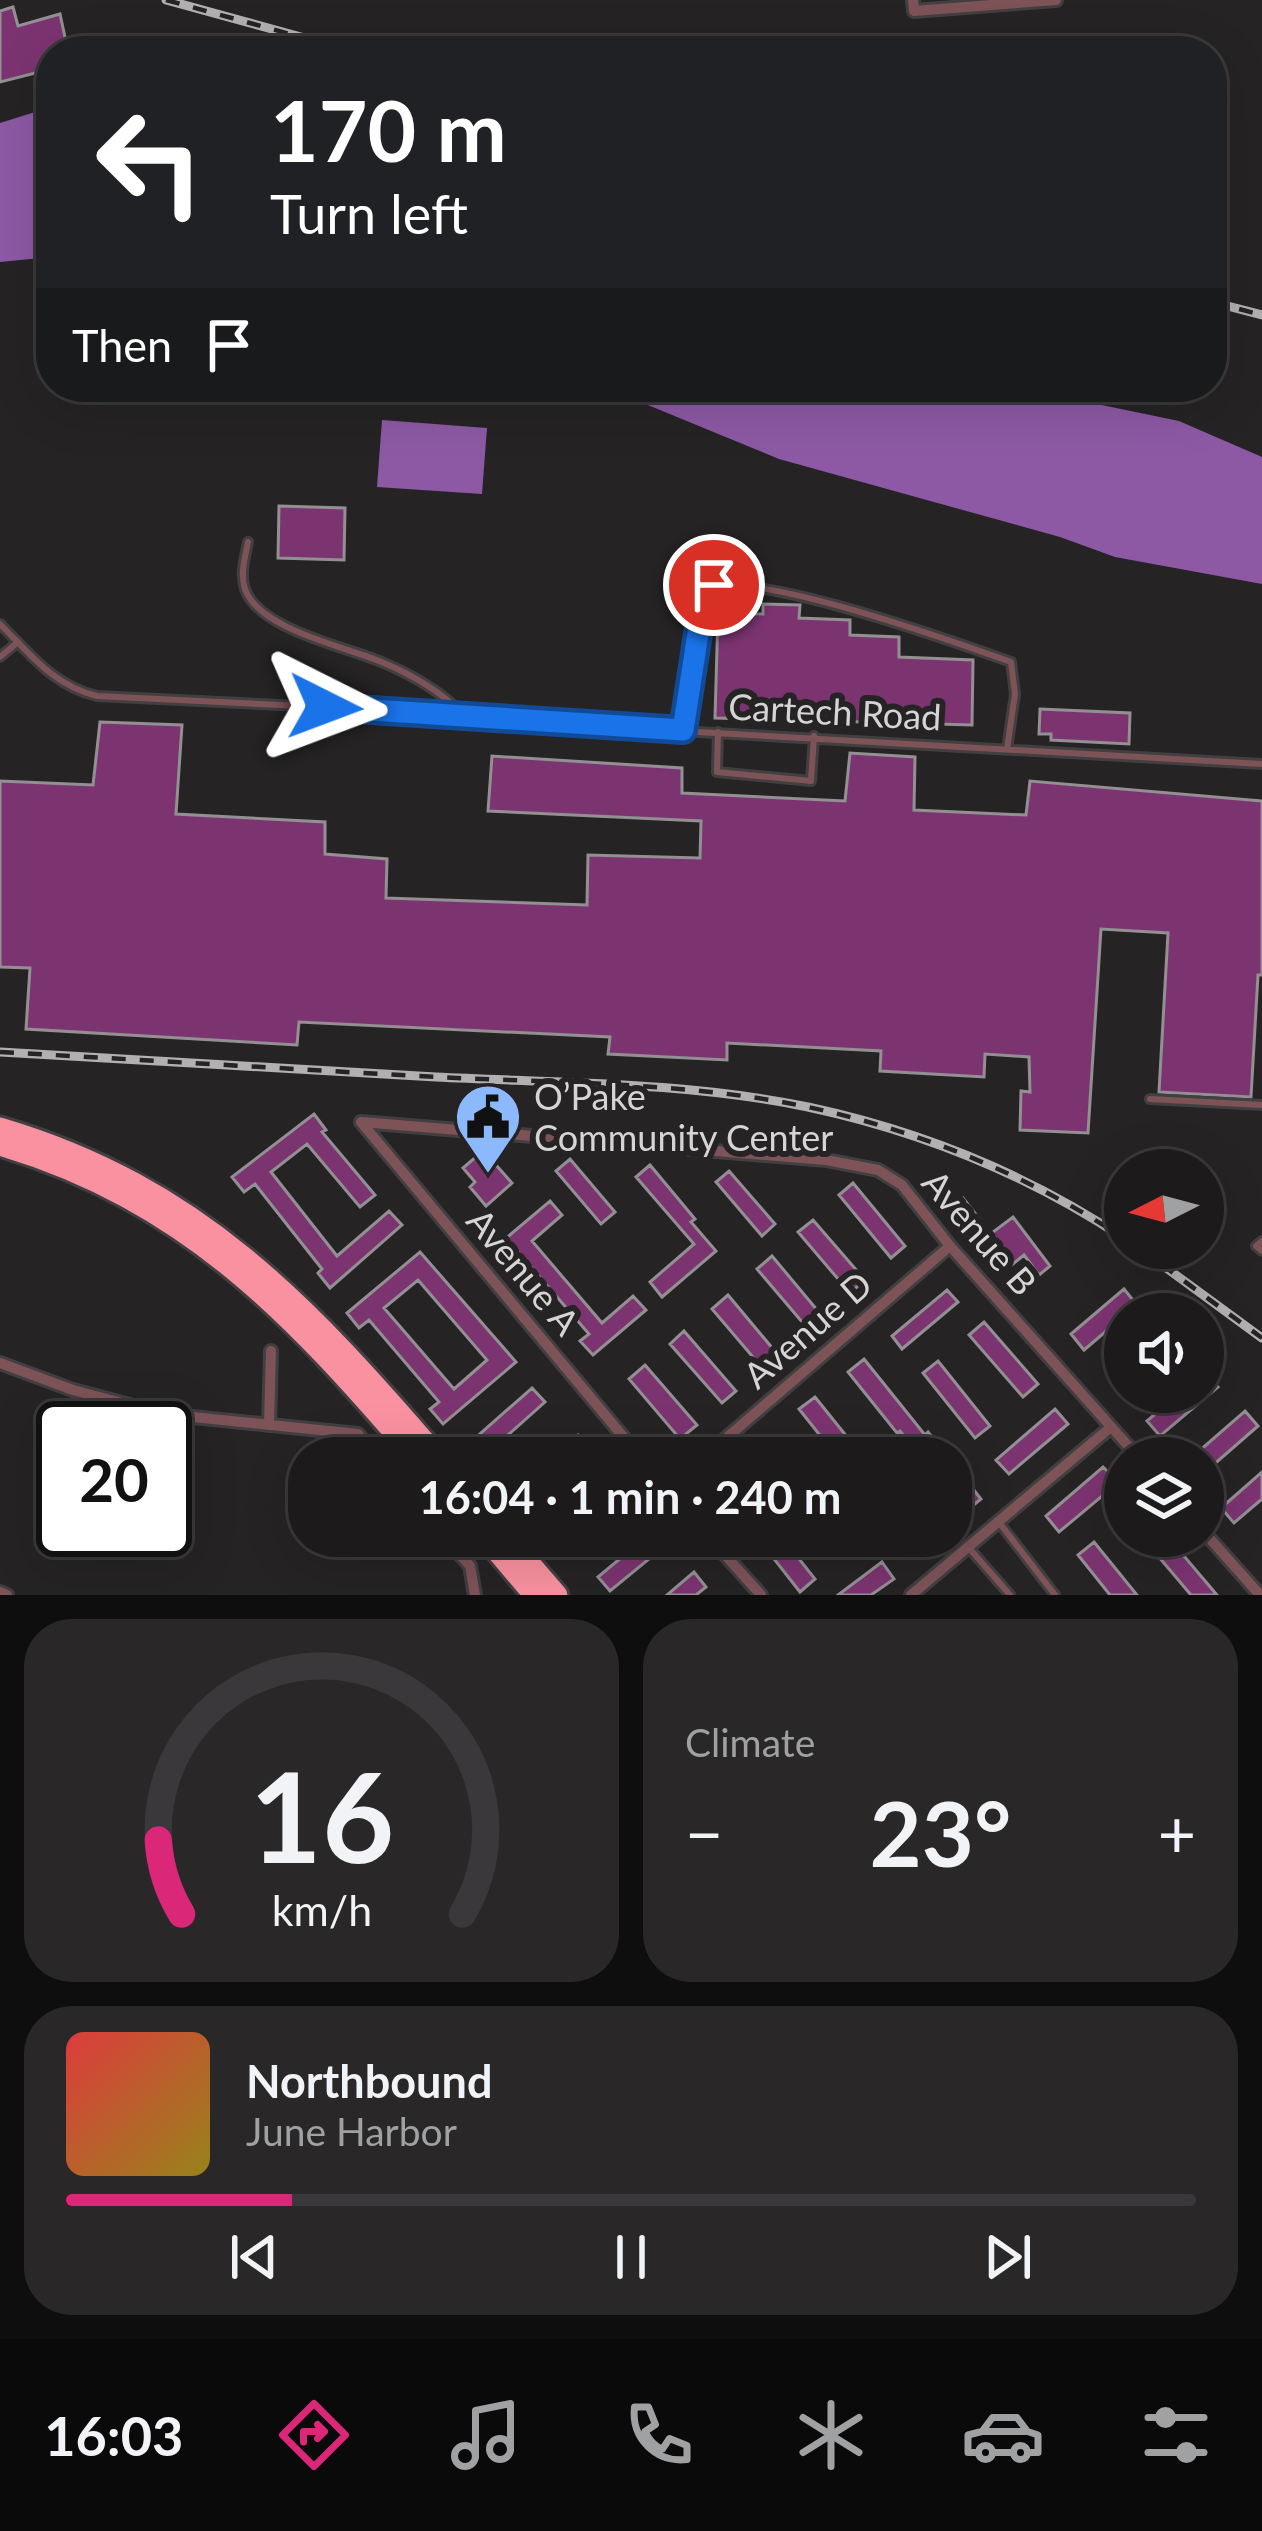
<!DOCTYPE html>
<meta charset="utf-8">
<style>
body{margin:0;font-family:Lato,sans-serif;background:#292728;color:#f1f3f6;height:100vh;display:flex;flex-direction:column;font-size:45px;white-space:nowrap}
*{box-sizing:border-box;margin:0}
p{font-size:39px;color:#a0a1a3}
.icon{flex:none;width:66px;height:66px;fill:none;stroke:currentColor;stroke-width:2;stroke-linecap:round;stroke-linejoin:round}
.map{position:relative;height:1595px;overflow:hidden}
.drawer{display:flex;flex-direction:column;gap:24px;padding:24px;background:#0f0e0f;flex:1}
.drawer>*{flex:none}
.hud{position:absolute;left:36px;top:36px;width:1191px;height:366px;border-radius:48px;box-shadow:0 12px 48px #0002,0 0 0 3px #3a383a;background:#202124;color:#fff;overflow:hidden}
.needle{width:78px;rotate:264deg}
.buttons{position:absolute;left:1104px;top:1149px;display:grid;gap:24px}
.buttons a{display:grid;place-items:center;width:120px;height:120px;border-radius:50%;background:#1c1a1b;box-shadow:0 12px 48px #0002,0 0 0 3px #3a383a;font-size:60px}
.speed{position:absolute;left:36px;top:1401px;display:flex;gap:24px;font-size:60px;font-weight:700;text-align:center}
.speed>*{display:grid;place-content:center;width:156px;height:156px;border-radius:50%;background:#1c1a1b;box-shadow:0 12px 48px #0002,0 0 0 3px #3a383a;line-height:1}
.speed .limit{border:6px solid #111;border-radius:18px;background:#fff;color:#111}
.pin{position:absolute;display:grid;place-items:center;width:102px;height:102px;color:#fff;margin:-51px;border:6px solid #fff;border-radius:50%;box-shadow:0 3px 12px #0007}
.me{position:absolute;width:132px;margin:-66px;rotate:93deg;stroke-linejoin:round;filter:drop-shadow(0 0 9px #0008)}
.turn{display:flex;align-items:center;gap:42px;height:252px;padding:0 36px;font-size:54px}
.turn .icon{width:156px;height:156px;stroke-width:2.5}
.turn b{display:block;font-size:84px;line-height:102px}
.then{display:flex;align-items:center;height:114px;padding:0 36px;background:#0003;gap:24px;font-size:45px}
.big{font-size:90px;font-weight:700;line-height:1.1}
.drawer .card{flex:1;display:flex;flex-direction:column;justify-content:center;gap:18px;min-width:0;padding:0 42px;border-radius:48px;background:#292728}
.drawer .dial{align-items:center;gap:0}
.dial svg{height:312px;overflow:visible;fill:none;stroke:#3a383a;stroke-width:7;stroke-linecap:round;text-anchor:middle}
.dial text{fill:#f1f3f6;stroke:none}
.song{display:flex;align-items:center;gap:36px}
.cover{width:144px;height:144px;border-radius:18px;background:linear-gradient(135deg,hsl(0 70% 55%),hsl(50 70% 35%))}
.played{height:12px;border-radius:6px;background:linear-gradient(90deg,#db2777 20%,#3a383a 20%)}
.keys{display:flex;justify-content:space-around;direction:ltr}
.heat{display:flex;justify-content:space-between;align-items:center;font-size:66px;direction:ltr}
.drawer .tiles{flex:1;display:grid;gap:24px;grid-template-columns:1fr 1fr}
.card:last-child{grid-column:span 2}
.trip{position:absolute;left:288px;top:1437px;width:684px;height:120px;border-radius:48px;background:#1c1a1b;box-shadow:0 12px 48px #0002,0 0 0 3px #3a383a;font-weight:700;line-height:120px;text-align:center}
.tabs{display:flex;height:192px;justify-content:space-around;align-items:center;background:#0b0a0b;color:#a0a1a3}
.tabs .icon{width:84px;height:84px}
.tabs .on{color:#db2777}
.tabs b{font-size:54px;color:#f1f3f6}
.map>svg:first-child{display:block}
.water{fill:#8d59a5}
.building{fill:#7c3471;stroke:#939093;stroke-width:3;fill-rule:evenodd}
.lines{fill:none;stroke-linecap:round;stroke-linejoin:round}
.service-casing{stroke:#413f40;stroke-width:12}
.minor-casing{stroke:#413f40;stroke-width:16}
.motorway-casing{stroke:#413f40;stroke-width:27}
.service{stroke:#7d5358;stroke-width:6}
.minor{stroke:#7d5358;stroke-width:10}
.motorway{stroke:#fa91a0;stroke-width:21}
.rail-casing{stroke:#b2b0b1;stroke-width:9}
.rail{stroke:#252324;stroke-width:4.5;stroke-dasharray:14;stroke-linecap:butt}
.route-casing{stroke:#114b97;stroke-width:30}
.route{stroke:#1a73e8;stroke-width:21}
.labels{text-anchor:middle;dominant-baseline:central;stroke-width:12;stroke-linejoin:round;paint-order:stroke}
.street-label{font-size:36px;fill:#d6d4d5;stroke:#252324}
.poi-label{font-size:36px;fill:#d6d4d5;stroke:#252324;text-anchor:start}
</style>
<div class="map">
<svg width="1262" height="1595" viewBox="0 0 1262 1595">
<rect width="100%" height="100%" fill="#252324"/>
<path class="water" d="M51 107V257L0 262V123Z
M604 387H1015L1179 421 1262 457V584L1115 557 1060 537 779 459Z
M382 420 487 428 482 494 377 487Z"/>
<path class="building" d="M13 7 18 26 60 14 68 51H51V69L0 82V11Z
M279 506 345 508 344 560 278 558Z
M763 604 800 605 799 618 850 620V635L899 637V657L973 660 972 725 715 718 718 613 763 614Z
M1040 709 1130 713 1129 744 1051 740V734H1039Z
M100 722 182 725 176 814 325 822V854L387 859 386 898 587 905 588 855 700 858 701 821 488 811 492 756 682 768V793L845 801 850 753 915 757 914 810 1026 815 1030 781 1262 801V975H1258L1251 1097 1159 1092 1168 933 1101 929 1088 1133 1020 1130 1021 1091 1030 1092 1029 1057 985 1054 984 1077 880 1071 881 1051 727 1043V1060L608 1054 610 1037 299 1022 297 1045 26 1029 30 968 0 967V781L93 785Z
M314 1114 326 1130 322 1132 375 1195 360 1207 307 1144 271 1172 337 1256 389 1211 402 1225 330 1288 318 1273 322 1269 255 1184 244 1192 232 1177Z
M478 1155 491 1170 496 1165 512 1183 486 1206 470 1187 475 1182 463 1168Z
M570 1159 615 1212 601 1224 556 1171Z
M650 1165 695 1219 691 1222 716 1251 662 1297 650 1282 694 1244 636 1177Z
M729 1171 775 1224 762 1236 716 1182Z
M853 1183 905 1246 891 1258 839 1195Z
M963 1198 985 1226 968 1240 946 1211Z
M550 1201 562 1215 532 1241 602 1323 633 1296 646 1310 593 1355 580 1341 589 1334 518 1252 509 1259 498 1245Z
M1013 1217 1050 1266 1039 1275 1024 1255 1008 1268 985 1238Z
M813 1220 865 1280 850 1293 798 1232Z
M420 1252 516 1362 443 1424 430 1409 439 1402 369 1320 359 1328 347 1313ZM418 1280 487 1360 454 1389 384 1308Z
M772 1256 823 1317 808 1329 757 1269Z
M1124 1289 1137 1305 1084 1350 1071 1334Z
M947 1290 958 1302 902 1349 892 1336Z
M728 1295 779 1356 763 1369 712 1309Z
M984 1322 1038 1384 1023 1397 969 1335Z
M684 1331 736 1391 722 1403 670 1344Z
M864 1359 925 1435 928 1432 949 1458H922L900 1431 897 1433 848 1372Z
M938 1361 990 1426 975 1438 923 1373Z
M645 1365 697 1425 680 1439 629 1379Z
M1203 1369 1218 1387 1160 1436 1147 1421 1181 1392H1203Z
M532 1388 545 1402 482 1458H475L465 1447Z
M815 1397 864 1458H838L799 1409Z
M1055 1409 1068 1424 1009 1474 996 1460Z
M1245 1411 1258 1426 1203 1474V1458H1191Z
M578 1435 590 1450 580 1458H550Z
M951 1461 981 1499 965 1512 951 1494Z
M1103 1467 1119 1482 1059 1532 1046 1516Z
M1262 1472V1499L1234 1523 1221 1508Z
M647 1536H677L610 1591 598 1577Z
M756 1536H781L815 1579 800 1592Z
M1141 1536H1167L1217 1595H1191Z
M1094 1542 1137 1595H1110L1078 1555Z
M882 1562 894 1579 871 1595H838Z
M694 1572 706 1587 696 1595H667Z"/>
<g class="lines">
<g class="service-casing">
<path id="service" d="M248 542C245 558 240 573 245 589 259 630 348 647 384 663 412 675 441 691 462 714
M0 624C30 654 54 686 97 696L462 714 485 720 1262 764
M0 657 18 642
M683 730 705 589C749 568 958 643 1011 662L1015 694 1007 749
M718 732 717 772 811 781 814 736
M1150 1099 1262 1105
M1262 1241 1256 1246 1262 1251
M998 1521 1055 1595
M969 1548 1010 1595"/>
</g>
<g class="minor-casing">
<path id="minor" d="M913 0 914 11 1056 0
M361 1122 826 1160 878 1170 902 1185 950 1246 1139 1458
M361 1122 641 1458
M0 1363 73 1390 164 1414 358 1434 378 1458
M269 1425 271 1351
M703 1458 950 1246
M1203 1531 1260 1595
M444 1536 470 1566 475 1595
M708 1536 761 1595
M0 1592 7 1595
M911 1595 1111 1427"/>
</g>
<g class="motorway-casing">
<path id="motorway" d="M0 1128C199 1187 308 1306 439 1458
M0 1145C188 1201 293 1315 416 1458
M484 1536 534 1595
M506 1536 557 1595"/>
</g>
<use href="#service" class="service"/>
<use href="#minor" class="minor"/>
<use href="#motorway" class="motorway"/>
<g class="rail-casing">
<path id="rail" d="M166 0 352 51
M1212 302 1262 315
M0 1052C145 1060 291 1069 436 1077 559 1083 687 1082 808 1107 920 1131 1029 1175 1125 1239
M1139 1248 1262 1338"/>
</g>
<use href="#rail" class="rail"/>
</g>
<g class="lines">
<g class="route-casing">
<path id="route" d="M325 707 683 730 705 589 714 585"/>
</g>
<use href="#route" class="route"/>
</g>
<defs>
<g id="civic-pin" transform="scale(3.45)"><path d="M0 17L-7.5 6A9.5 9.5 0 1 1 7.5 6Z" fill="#8cb9fc" stroke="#252324"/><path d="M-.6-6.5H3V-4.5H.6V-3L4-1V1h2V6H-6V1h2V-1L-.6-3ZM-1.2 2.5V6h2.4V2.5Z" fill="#111"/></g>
</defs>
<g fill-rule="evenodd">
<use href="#civic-pin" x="488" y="1117"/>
</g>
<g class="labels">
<g class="street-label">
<text transform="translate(835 711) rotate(3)">Cartech Road</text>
<text transform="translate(980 1232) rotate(49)">Avenue B</text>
<text transform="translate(524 1271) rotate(50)">Avenue A</text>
<text transform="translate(807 1329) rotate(-41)">Avenue D</text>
</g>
<g class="poi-label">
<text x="534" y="1096">O’Pake<tspan x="534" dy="41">Community Center</tspan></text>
</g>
</g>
</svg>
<div class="buttons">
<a><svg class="needle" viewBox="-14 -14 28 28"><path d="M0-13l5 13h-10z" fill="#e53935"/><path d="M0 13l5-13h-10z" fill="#a0a1a3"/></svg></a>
<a><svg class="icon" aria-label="sound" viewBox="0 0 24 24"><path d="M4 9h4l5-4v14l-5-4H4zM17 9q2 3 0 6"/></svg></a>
<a><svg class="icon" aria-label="layers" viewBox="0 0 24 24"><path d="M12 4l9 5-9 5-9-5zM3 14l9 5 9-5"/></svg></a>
</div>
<div class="speed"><div class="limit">20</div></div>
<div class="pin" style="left:714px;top:585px;background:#d93025"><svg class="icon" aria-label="arrive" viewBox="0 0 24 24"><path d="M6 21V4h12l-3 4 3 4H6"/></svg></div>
<svg class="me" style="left:325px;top:707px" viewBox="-20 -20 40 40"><path d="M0-17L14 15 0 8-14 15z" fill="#1a73e8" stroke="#fff" stroke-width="4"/></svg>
<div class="trip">16:04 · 1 min · 240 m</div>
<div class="hud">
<div class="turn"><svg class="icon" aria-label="left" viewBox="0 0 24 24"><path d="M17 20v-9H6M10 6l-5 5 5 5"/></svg><div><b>170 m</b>Turn left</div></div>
<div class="then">Then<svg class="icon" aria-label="arrive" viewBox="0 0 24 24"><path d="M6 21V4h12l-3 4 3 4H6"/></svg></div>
</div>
</div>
<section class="drawer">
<div class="tiles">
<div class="card dial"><svg viewBox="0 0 100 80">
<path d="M14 69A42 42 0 1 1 86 69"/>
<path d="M14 69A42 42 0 0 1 8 50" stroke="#db2777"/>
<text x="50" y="56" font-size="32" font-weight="700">16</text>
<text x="50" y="72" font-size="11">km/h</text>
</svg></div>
<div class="card"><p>Climate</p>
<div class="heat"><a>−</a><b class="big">23°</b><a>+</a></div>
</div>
<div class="card">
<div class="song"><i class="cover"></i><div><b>Northbound</b><p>June Harbor</p></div></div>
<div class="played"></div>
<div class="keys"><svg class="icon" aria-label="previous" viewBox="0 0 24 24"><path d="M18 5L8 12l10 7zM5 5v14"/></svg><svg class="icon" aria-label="pause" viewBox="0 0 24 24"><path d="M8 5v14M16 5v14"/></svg><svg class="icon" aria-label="next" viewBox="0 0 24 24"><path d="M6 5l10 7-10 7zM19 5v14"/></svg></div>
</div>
</div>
</section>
<nav class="tabs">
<b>16:03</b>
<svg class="icon on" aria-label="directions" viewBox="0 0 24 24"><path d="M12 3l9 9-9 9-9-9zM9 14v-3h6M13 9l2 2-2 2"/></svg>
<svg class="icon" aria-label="music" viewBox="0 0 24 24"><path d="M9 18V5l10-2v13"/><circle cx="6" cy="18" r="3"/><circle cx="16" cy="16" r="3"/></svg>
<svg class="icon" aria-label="phone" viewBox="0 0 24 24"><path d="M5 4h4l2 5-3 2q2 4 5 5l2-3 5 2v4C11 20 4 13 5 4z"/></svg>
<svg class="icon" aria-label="climate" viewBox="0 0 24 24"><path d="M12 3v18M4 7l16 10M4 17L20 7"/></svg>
<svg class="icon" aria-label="car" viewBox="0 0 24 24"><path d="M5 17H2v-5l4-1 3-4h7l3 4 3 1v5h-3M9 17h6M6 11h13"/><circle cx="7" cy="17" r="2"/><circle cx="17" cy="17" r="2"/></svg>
<svg class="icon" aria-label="filters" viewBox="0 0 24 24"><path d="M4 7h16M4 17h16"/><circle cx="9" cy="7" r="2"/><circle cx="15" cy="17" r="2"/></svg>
</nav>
